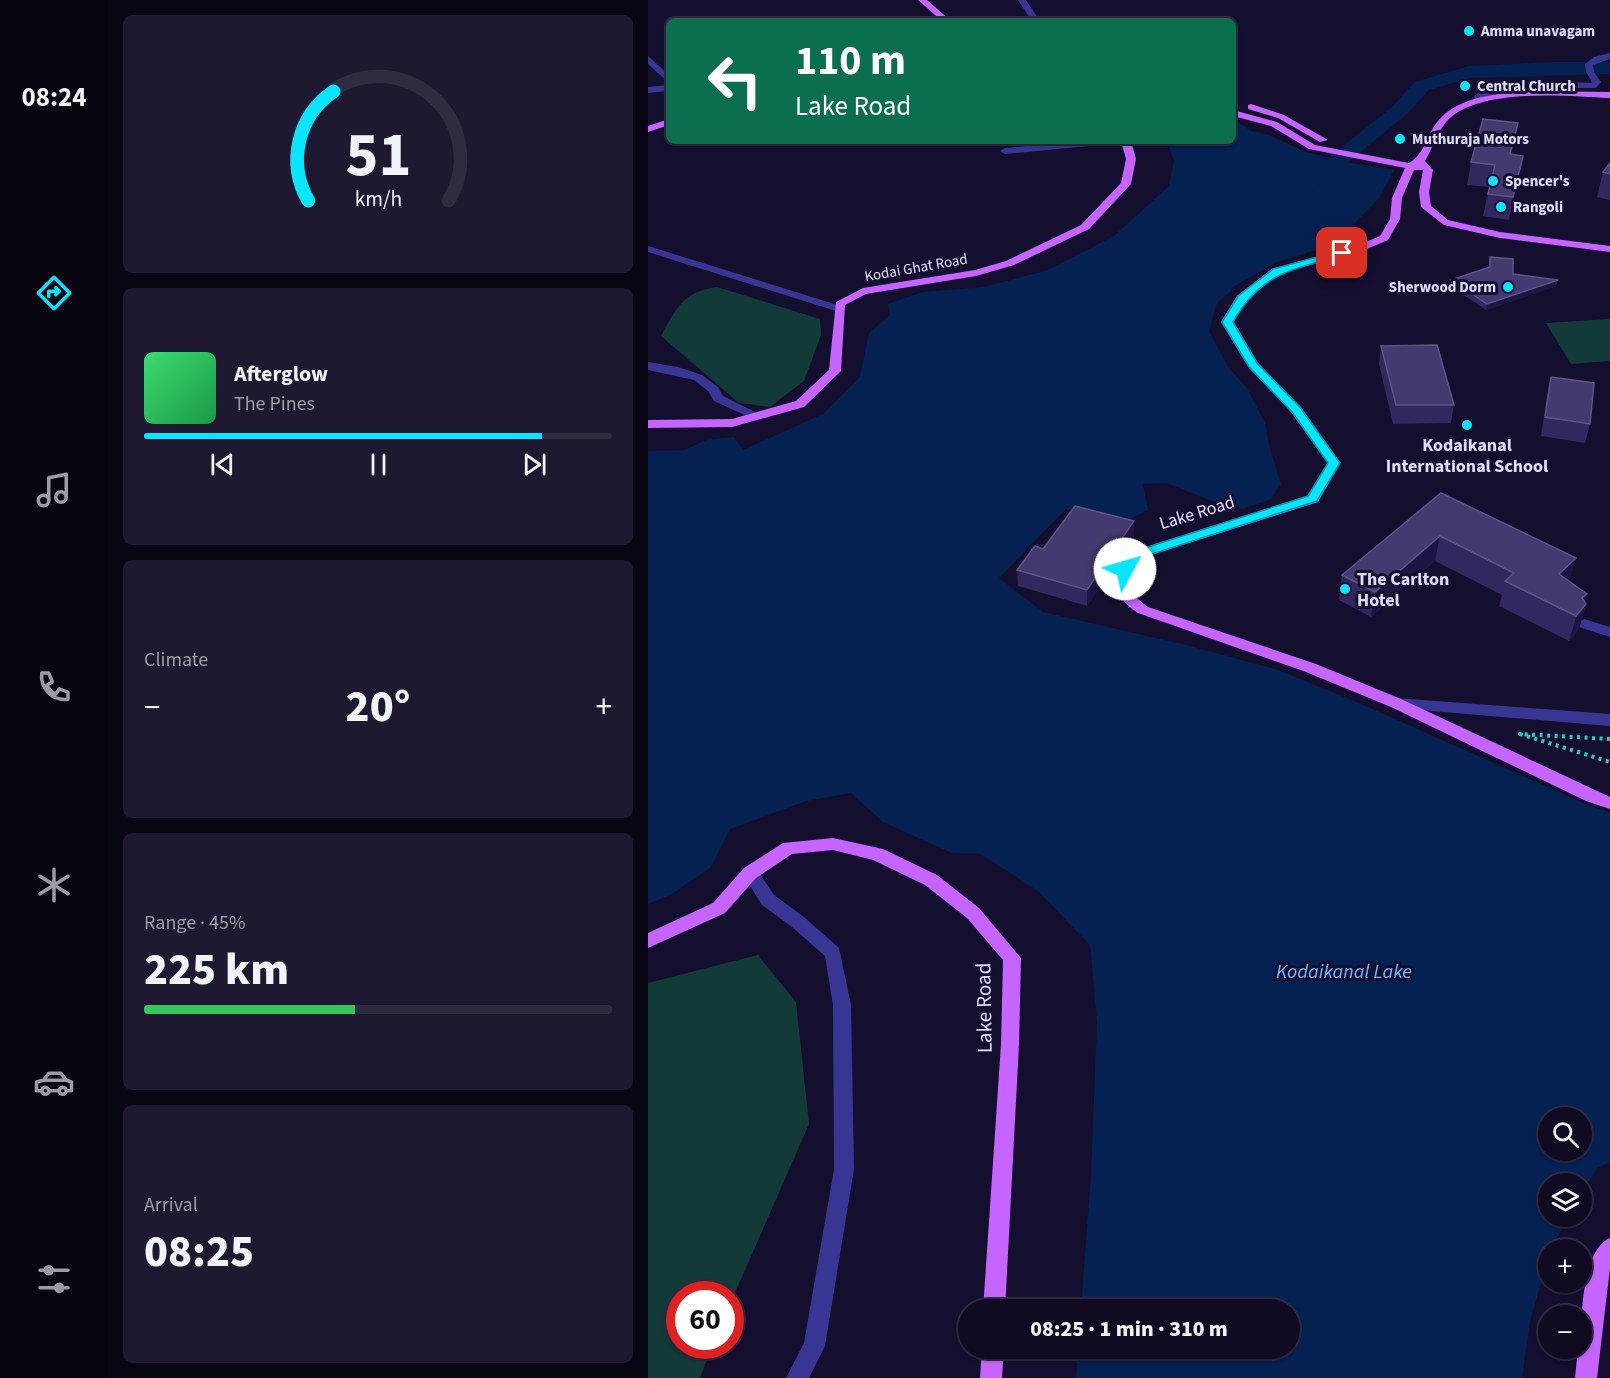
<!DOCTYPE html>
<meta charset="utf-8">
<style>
body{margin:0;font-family:"Source Sans 3",sans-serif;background:#1e1930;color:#f1f3f6;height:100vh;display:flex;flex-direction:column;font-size:22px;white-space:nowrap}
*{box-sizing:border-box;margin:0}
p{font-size:20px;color:#9c9ba6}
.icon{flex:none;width:33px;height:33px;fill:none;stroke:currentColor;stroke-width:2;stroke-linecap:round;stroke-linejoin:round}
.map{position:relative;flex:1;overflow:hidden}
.sheet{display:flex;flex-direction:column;gap:15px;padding:15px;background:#090613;width:540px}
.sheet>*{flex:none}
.hud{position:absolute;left:18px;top:18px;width:570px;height:126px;border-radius:9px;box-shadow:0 2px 4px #0004,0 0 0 2px #302b41;background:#0b6e4f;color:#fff;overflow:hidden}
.buttons{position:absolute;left:890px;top:1107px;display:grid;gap:12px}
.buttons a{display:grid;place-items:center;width:54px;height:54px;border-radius:50%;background:#100b23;box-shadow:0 2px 4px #0004,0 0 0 2px #302b41;font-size:30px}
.speed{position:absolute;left:18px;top:1281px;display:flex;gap:12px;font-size:30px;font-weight:700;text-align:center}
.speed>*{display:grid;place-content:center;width:78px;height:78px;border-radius:50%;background:#100b23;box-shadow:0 2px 4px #0004,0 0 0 2px #302b41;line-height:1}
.speed .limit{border:9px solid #d22;background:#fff;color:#111}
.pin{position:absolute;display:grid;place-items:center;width:51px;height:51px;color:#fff;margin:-26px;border-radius:12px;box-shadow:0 3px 9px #0006}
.me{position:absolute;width:66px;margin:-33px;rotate:51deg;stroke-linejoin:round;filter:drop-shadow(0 0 4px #0008)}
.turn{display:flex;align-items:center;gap:21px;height:126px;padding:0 30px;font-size:27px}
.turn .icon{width:78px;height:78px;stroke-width:2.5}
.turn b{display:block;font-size:42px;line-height:51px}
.big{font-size:45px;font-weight:800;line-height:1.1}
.sheet .card{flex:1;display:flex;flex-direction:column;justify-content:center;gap:9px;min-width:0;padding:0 21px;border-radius:9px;background:#1e1930}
.sheet .dial{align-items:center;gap:0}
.dial svg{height:156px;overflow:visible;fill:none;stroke:#302b41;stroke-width:7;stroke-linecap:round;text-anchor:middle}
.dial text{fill:#f1f3f6;stroke:none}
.song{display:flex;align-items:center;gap:18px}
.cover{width:72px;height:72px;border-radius:9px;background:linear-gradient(135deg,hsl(140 70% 55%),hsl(140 70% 35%))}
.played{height:6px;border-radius:3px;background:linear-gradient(90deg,#09e5ff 85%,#302b41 85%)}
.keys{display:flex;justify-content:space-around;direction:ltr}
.heat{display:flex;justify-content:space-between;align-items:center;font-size:33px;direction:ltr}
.charge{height:9px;border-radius:4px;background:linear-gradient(90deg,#34c759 45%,#302b41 0)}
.trip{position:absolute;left:310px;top:1299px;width:342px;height:60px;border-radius:30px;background:#100b23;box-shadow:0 2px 4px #0004,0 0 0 2px #302b41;font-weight:800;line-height:60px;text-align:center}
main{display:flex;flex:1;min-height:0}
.tab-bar{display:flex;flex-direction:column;width:108px;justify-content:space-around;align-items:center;background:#06040e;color:#9c9ba6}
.tab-bar .icon{width:42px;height:42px}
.tab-bar .selected{color:#09e5ff}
.tab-bar b{font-size:27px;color:#f1f3f6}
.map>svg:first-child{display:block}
.green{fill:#113a39}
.water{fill:#052152;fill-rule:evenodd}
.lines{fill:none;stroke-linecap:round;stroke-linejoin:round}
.river{fill:#052152;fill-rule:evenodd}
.path{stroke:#24cdc3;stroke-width:4;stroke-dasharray:3 4.5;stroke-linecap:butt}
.minor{fill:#393593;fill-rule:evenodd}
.major{fill:#c664ff;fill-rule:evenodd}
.wall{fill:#32275e}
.shaded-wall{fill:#1f1544}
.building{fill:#453a6f;stroke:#5d5486;stroke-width:1.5}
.route{fill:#09e5ff;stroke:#0695a6;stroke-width:1.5}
.poi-dot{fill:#09e5ff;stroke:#150f2f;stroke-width:2}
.labels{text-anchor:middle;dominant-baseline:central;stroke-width:6;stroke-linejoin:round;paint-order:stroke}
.far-poi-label{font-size:15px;font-weight:bold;fill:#e1ddff;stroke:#150f2f;text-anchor:start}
.far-street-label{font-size:15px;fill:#e1ddff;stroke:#150f2f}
.poi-label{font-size:18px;font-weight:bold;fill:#e1ddff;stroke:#150f2f}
.street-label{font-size:18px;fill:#e1ddff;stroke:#150f2f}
.water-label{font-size:20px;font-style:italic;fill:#6bbaff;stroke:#150f2f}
.near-street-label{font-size:21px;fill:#e1ddff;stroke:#150f2f}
</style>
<main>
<nav class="tab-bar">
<b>08:24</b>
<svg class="icon selected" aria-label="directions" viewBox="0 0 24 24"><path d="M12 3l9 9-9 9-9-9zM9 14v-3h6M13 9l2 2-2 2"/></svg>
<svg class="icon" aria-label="music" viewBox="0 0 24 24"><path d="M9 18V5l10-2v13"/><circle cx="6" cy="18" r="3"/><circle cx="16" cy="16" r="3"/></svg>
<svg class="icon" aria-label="phone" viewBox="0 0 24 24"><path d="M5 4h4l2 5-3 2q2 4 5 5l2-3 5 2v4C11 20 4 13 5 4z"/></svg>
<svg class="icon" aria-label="climate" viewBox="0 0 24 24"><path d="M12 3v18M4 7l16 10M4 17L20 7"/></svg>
<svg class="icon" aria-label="car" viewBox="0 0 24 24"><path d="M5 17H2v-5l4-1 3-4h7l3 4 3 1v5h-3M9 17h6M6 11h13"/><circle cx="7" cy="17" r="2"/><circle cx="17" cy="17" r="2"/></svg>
<svg class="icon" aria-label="filters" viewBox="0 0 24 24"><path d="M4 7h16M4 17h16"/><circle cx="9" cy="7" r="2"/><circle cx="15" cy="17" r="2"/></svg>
</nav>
<section class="sheet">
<div class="card dial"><svg viewBox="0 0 100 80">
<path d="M14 69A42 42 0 1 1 86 69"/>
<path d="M14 69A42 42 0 0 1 27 13" stroke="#09e5ff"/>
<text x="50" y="56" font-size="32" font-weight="700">51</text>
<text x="50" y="72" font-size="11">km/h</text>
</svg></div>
<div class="card">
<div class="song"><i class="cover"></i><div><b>Afterglow</b><p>The Pines</p></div></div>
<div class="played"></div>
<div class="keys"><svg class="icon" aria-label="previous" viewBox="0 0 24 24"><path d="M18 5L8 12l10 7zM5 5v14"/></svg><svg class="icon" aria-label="pause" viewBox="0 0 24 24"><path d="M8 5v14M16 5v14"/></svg><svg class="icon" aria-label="next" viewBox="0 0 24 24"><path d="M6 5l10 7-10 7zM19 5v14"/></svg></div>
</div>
<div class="card"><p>Climate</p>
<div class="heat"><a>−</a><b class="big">20°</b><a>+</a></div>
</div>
<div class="card"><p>Range · 45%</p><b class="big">225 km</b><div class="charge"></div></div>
<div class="card"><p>Arrival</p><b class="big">08:25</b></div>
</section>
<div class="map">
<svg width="962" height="1378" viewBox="0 0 962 1378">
<rect width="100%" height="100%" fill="#150f2f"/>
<path class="green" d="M69 287 172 319 173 335 156 381 122 407 91 403 13 336C28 309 35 291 69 287Z
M962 319V361L923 364 898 323Z
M110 955 148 1002 161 1124 83 1302 82 1294H32V1346H64L52 1378H0V983Z"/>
<path class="water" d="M585 119 603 131 621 135 658 152 702 163 746 170 731 198 687 244 629 262 583 288 582 292 569 303 561 331 580 367 599 388 617 423 621 446 633 484 623 499 594 509 559 499 519 483 495 484 500 510 470 525 418 509 351 578 395 612 538 645 630 670 711 703 942 806 962 812V1162L949 1168 933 1194V1184H900V1216L919 1217 904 1249 900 1250V1259L882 1321 874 1378H428L430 1349 642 1348V1310L433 1309 443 1175 449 1022 442 945 390 891 333 854 304 853 235 822 203 793 158 801 82 829 63 867 24 894 0 904V451L37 450 58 440 86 437 95 450 175 414 212 377 221 333 242 315 240 304 275 292 336 287 400 270 466 236 521 186 526 161 519 141H585ZM900 1118H933V1150H900Z"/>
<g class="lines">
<path class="river" d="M908 62H962V74L822 78 781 90 759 114 661 194 653 196 645 194 642 189 745 106 767 82 821 66Z"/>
<path class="path" d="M962 739 872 734 962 762"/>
<path class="minor" d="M370 0H378L392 21H384Z
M962 53V59L945 65 946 72 953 82 948 88H872L835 97 837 101 832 104 829 103 826 96C852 75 910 82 943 83L944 82 938 72 937 64 946 57Z
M0 56 21 75V83L0 64Z
M21 85V91L0 93V87Z
M432 141H467L462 144 357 154 352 151 357 148Z
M0 246 196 307 198 309 192 312 188 311 0 252Z
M0 362 30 367 54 375 70 387 75 396 115 416 113 419H105L66 401 60 391 46 380 0 370Z
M936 619 962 627V637L931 627 929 624Z
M748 698 962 714V726L748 708 743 707 740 703 743 699Z
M102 866 108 868 126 895 156 917 191 948 203 1005 206 1169 177 1346 161 1378H138L156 1343 186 1169 185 1005 177 956 144 927 114 905 94 873 96 868Z"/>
<path class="major" d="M270 0H279L303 21H294Z
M879 91 962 92V98C918 96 839 88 803 117 791 127 785 147 777 161L785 170 781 192 783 206 800 220 852 232 962 246V252L852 238 796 225 773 207 771 192 775 170H766L754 198 752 219 740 240 714 251 632 273 597 300 585 322 610 363 652 407 692 463 670 502 496 557C479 578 476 590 500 607L668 664 753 699 962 797V809L938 801 743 707 658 672 490 613C460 593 465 576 486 551L660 496 680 463 644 413 601 367 573 322 589 296 624 269 706 247 732 236 742 219 744 198 757 168 661 149 623 126 585 116V110L629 122 667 145 761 163C774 156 778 140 785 128 804 97 846 94 879 91Z
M603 104 636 115 680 140 672 142 630 118 600 109V105Z
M21 119V125L0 132V126Z
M473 141H483L488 159 483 184 441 229 366 265 328 276 218 294 197 305 193 371 156 407 84 427 0 428V420L84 419 148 401 181 370 188 302 215 288 327 270 358 261 433 225 473 183 478 159Z
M185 838 235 849 289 875 331 908 373 958 371 1044 357 1310H335L353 1044 355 960 319 918 277 885 225 860 185 850 144 854 108 878 77 913 0 948V933L65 903 96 868 135 843Z
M962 1238V1268L949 1378H927L930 1348H933C933 1321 933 1250 962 1238Z
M334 1348H356L354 1378H332Z"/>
</g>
<path class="wall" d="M870 123 863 154 870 178 861 220 835 216 841 187 819 185 823 162Z
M962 163V200L949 197 955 172Z
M842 257 865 274 910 280 908 286 838 310 802 286 803 280 841 267Z
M733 346 806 405 803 423 745 424 731 364Z
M903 377 942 424 937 443 893 436 899 395Z
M793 493 928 558 921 582 938 604 931 629 921 641 851 606 854 595 787 561 723 617 691 600 694 575Z
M486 521V537L439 606 370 586 369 570 395 549Z"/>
<path class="shaded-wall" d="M870 123 866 145 858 176 862 154Z
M875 156 870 178 861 220 865 197Z
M910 280 908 286 838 310 839 304Z
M486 521V537L439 606V590Z
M792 536 787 561 723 617 727 592Z
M928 558 921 583 911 574Z
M939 594 935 608 938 604 931 629 921 641 934 598Z"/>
<path class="building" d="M835 119 870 123 862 154 875 156 865 197 840 194 847 165 823 162Z
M962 163V174L955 172Z
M842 257 865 259V274L910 280 839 304 803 280 842 267Z
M789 345 806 405H748L733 346Z
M903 377 946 383 942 424 897 417Z
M793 493 928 558 911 574 939 594 934 598 938 604 928 616 857 581 866 573 792 536 727 592 694 575Z
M427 506 486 521 439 590 369 570 387 546 395 549Z"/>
<path class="route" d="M694 250 699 253 697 255C646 269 613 272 585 322L609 363 652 407 692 463 669 501 495 557 482 572H473L471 569 473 567 487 551 660 496 680 463 644 412 601 367 574 322 590 296 625 269Z"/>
<g class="poi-dot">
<circle cx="821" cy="31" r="6"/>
<circle cx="817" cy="86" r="6"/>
<circle cx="752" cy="139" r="6"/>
<circle cx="845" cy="181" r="6"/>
<circle cx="853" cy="207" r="6"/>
<circle cx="860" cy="287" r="6"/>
<circle cx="819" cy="425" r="6"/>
<circle cx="697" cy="589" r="6"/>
</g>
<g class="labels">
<g class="far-poi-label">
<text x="833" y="31">Amma unavagam</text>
<text x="829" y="86">Central Church</text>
<text x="764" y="139">Muthuraja Motors</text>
<text x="857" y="181">Spencer's</text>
<text x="865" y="207">Rangoli</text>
<text x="848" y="287" text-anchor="end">Sherwood Dorm</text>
</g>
<g class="far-street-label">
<text transform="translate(268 268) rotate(-10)">Kodai Ghat Road</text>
</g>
<g class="poi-label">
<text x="819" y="445">Kodaikanal<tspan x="819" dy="21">International School</tspan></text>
<text x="709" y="579" text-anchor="start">The Carlton<tspan x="709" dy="21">Hotel</tspan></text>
</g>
<g class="street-label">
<text transform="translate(549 513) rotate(-17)">Lake Road</text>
</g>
<g class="water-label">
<text x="696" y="972">Kodaikanal Lake</text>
</g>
<g class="near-street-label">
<text transform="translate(336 1008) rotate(-91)">Lake Road</text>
</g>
</g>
</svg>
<div class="buttons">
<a><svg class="icon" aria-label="search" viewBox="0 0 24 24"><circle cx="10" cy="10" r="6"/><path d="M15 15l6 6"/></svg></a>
<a><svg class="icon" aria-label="layers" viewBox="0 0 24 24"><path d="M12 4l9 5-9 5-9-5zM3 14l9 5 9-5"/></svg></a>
<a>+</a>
<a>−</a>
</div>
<div class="speed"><div class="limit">60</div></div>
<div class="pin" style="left:694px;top:253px;background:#d93025"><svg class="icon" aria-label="arrive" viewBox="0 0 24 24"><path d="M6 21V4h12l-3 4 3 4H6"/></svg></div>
<svg class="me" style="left:477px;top:569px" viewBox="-20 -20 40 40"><circle r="19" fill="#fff"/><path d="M0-13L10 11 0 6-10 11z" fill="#09e5ff"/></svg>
<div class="trip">08:25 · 1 min · 310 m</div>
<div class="hud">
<div class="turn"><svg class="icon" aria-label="left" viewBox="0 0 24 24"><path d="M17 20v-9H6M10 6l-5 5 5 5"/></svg><div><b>110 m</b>Lake Road</div></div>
</div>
</div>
</main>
